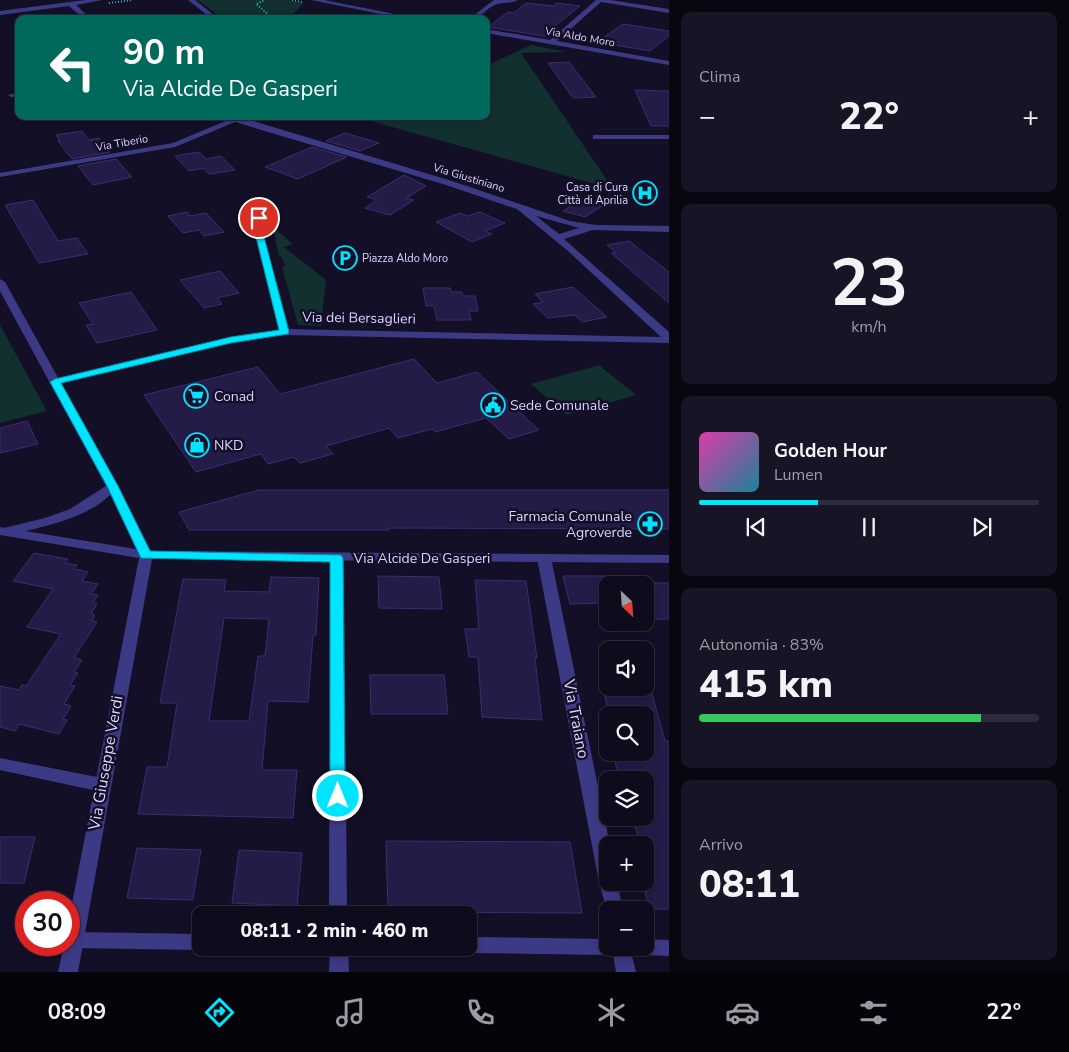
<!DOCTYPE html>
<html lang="it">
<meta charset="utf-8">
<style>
body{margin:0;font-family:"Nunito Sans",sans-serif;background:#171425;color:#f1f3f6;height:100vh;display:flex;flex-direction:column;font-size:19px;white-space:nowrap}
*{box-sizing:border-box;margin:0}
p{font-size:16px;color:#9b9ba3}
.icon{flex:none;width:28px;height:28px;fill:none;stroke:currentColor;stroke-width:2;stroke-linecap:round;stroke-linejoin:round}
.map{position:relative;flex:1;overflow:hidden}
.side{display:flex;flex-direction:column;gap:12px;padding:12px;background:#08060f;width:400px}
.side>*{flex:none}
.hud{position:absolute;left:15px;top:15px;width:475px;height:105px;border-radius:10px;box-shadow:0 2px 8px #0003,0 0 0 1px #2e2b3b;background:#00695c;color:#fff;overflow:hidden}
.needle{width:32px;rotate:155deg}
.tools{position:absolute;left:599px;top:576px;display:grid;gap:10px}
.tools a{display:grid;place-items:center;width:55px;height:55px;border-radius:10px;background:#0e0b1c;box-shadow:0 2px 8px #0003,0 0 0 1px #2e2b3b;font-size:25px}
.speed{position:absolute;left:15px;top:891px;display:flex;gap:10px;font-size:25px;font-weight:700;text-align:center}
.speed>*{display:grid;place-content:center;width:65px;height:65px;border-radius:50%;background:#0e0b1c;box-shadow:0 2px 8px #0003,0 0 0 1px #2e2b3b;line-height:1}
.speed .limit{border:8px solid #d22;background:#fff;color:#111}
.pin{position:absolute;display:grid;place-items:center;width:42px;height:42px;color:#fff;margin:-21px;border:2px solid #fff;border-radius:50%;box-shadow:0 1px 5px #0007}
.me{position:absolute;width:55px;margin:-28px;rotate:0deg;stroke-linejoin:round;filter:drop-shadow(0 0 4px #0008)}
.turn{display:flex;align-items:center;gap:18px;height:105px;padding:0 25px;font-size:22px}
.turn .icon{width:65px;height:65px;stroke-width:2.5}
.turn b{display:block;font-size:35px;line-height:42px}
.big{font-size:38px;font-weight:800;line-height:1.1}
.side .tile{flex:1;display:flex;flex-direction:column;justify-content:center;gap:8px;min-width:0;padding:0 18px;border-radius:10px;background:#171425}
.side .dial{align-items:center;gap:0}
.dial b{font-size:65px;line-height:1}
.song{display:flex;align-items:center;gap:15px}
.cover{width:60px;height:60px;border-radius:8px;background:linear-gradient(135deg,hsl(320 70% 55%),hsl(190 70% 35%))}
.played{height:5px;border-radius:2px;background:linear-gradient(90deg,#00e5ff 35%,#2e2b3b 35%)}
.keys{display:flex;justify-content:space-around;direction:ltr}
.heat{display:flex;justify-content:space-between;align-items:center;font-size:28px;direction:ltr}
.charge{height:8px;border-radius:4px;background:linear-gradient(90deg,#34c759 83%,#2e2b3b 0)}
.trip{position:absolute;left:192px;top:906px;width:285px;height:50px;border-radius:10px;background:#0e0b1c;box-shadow:0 2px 8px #0003,0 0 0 1px #2e2b3b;font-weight:800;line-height:50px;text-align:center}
.menu{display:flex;height:80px;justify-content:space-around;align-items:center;background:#06040b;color:#9b9ba3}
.menu .icon{width:35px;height:35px}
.menu .selected{color:#00e5ff}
.menu b{font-size:22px;color:#f1f3f6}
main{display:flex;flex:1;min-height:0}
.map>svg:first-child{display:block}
.green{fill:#12302f}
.building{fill:#241b47;stroke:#3b2d73;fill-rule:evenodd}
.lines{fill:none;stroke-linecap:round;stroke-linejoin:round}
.path{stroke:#2fb8b0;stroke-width:2;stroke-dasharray:1 2;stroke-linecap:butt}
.service{fill:#3d3a85;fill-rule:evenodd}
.minor{fill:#3d3a85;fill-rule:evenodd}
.tertiary{fill:#3d3a85;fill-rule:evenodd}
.route{fill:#00e5ff;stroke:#0095a6}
.labels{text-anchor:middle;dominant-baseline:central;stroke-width:5;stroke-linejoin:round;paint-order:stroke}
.far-street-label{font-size:11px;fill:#d9d4ff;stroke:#130f26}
.far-poi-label{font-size:11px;fill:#d9d4ff;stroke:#130f26;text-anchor:end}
.street-label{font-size:14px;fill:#d9d4ff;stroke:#130f26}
.poi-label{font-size:14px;fill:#d9d4ff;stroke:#130f26;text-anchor:start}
.near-street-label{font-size:16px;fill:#d9d4ff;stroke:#130f26}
</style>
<main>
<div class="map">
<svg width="669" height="972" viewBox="0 0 669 972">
<rect width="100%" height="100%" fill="#130f26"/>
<path class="green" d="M198 0H287L304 3 288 19H223Z
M531 45 567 52 521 53 613 189 353 116H486V66Z
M273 227 293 244 284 247 326 280 321 326 298 325 282 267 285 266 282 257H279Z
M0 325 47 411 0 423Z
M599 365 636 395 567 415 531 384Z"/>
<path class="building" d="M526 3 553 6 556 3 580 6 546 33 550 37 488 27 508 12 514 13Z
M623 24 669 31V36L650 51 597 42Z
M569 62 596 97 573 98 548 63Z
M635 90 669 91V126H651Z
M82 131 89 140 99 138 110 152 72 159 58 141H60L56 135Z
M345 133 379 143 360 151 326 141Z
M312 147 347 157 298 179 265 167Z
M199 152 206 159 221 156 235 170 209 174 203 168 189 171 175 156Z
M116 159 132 177 93 185 78 166Z
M404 175 426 186 406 198 414 200 390 215 365 208 377 200 367 197Z
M33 200 58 241 77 238 88 254 39 263 5 205Z
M580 200 602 206 585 217 563 211Z
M187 212 190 216 206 213 224 232 204 236 199 230 183 233 168 216Z
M480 212 505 223 485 231 492 234 472 242 436 222 460 213 467 216Z
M629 241 669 272V303L611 253H616L607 245Z
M220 271 239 293 217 298 222 304 204 308 180 280Z
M573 287 607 317 582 322 575 315 548 318 533 304 543 302 535 294Z
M423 288H450L451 292H462L463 296H475L478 311H469L471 320H437L434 306H426Z
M131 292 157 330 97 343 86 325 93 324 79 303Z
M414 359 437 383 477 372 539 430 509 439 486 418 435 432 432 429 398 438 389 428 326 446 333 454 300 463 294 457 268 464 261 454 196 472 144 395 258 367 280 394Z
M27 421 38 444 0 453V428Z
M259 490H669V529L388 528 389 530H189L179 512Z
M34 553 68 559 65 563 77 565 74 569 88 572 82 581 98 584 91 594 98 595 93 603 97 604 91 614 95 615 92 621 97 622 74 658 82 660 74 672 78 673 70 685 75 686 64 704 71 706 63 719 67 720 59 734 19 724 15 731 0 727V686L19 690 22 685 26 686 61 634 27 627 53 589 13 581Z
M378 576 439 577 442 609 379 608Z
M563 576H608V603L570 604Z
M271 577 319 578 316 635H313L308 702 268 701 262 770H297L293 818 138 814 147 767H167L177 703H160L183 579 226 580 224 591 269 592ZM224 618 269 619 265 656H258L249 721H209Z
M475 580 526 581 537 658H535L542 720 482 717 478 657H469L465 629H479Z
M645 583H669V619H645Z
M370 675H444L448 714H371Z
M650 686 665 741H669V909H649L645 891V837H638L633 818H645V776L618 775 613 752H645V715H609L603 688Z
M0 837H35L24 883H0Z
M386 841 570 842 582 913 388 912Z
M137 848 201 850 193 900 127 898Z
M239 850 302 853 297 906 232 903Z"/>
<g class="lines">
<path class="path" d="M292 0 302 2
M109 3 133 0
M259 19 268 14 256 4 265 0"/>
<path class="service" d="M19 92V96L11 97 8 95Z
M265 213 269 215 263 219 262 229 290 332 285 335 280 332 254 229 255 218Z"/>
<path class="minor" d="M85 0H102L76 5 91 19H84L69 6 0 15V11Z
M188 0H195L219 19H212Z
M311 0H324L420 19H406Z
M494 0H518C511 4 506 2 498 4 487 6 482 19 469 19Z
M596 0H610L669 9V13L601 2 557 41 669 61V65L486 33V29L550 40Z
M218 116 240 117 452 181 570 221 596 225 669 226V232L593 230 564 239 669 332V343L285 335 231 343 55 385 51 384 49 382 51 380 231 337 285 329 661 337 568 251 517 209 446 185 235 122 175 147 0 177V173L173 143 228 120ZM536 216 579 228 559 234Z
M593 135H669V139H593Z
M112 482 118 486C97 514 58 523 26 531 18 533 8 537 0 534V529L45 518 70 509Z
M337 554 342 555 344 558 347 915H329L330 558 332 555Z
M544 554 549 555 551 558 610 845H608V882H617L623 910H608V915L599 882 537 558 539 555Z
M0 758 102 778 108 780 110 785 108 790 102 792 0 770Z
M74 932 201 934V948H208L201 950 74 948 67 945H69V934Z
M469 937 608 939V948H630L636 972H616L613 954 608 955 469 953 462 951 461 948H469Z
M645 939 669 940V956L645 955 638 953 636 948H645Z
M330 948H348L349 972H329Z"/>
<path class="tertiary" d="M0 279 5 282 118 486 151 551 669 555V563L152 559 78 972H58L64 945H69V919L139 558 0 535V527L136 549 106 486 0 291Z"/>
</g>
<path class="route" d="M259 215 263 218 262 229 289 332 288 334 231 343 61 383 118 486 150 551 341 555 343 558 345 796 343 800 338 802 332 800 330 796V562L141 558 107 486 50 382 55 379 231 337 279 330 254 229 255 218Z"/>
<defs>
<g id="hospital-ring" transform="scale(1.25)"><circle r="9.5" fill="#130f26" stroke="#00e5ff" stroke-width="1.5"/><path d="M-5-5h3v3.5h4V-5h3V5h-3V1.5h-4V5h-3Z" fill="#00e5ff"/></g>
<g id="parking-ring" transform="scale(1.25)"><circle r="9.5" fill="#130f26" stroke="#00e5ff" stroke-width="1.5"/><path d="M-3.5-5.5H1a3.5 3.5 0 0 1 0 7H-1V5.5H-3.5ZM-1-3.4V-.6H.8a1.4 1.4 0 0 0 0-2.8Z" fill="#00e5ff"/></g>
<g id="supermarket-ring" transform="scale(1.25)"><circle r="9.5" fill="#130f26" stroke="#00e5ff" stroke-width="1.5"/><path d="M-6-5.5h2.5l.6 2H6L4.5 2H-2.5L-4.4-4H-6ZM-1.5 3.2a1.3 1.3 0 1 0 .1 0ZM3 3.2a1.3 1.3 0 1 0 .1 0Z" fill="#00e5ff"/></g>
<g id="civic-ring" transform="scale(1.25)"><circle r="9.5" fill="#130f26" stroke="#00e5ff" stroke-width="1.5"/><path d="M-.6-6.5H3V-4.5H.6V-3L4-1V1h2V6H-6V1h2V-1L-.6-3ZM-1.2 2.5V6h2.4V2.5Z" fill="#00e5ff"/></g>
<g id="shop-ring" transform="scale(1.25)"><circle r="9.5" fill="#130f26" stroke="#00e5ff" stroke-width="1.5"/><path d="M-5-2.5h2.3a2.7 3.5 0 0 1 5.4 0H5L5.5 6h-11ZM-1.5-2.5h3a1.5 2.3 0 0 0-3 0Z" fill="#00e5ff"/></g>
<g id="pharmacy-ring" transform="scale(1.25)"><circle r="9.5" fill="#130f26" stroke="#00e5ff" stroke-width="1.5"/><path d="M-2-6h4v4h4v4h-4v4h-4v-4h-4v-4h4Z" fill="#00e5ff"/></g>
</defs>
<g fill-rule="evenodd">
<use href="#hospital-ring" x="645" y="193"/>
<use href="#parking-ring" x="345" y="258"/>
<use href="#supermarket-ring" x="196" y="396"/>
<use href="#civic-ring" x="493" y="405"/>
<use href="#shop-ring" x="197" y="445"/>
<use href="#pharmacy-ring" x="650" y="524"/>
</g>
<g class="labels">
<g class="far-street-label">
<text transform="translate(580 37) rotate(10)">Via Aldo Moro</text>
<text transform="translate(122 143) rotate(-10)">Via Tiberio</text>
<text transform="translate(469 178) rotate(17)">Via Giustiniano</text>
</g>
<g class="far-poi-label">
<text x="628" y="187">Casa di Cura<tspan x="628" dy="13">Città di Aprilia</tspan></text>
<text x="362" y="258" text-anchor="start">Piazza Aldo Moro</text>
</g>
<g class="street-label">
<text transform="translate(359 318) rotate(1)">Via dei Bersaglieri</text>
<text x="422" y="558">Via Alcide De Gasperi</text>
</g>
<g class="poi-label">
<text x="214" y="396">Conad</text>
<text x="510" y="405">Sede Comunale</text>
<text x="214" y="445">NKD</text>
<text x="632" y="516" text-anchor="end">Farmacia Comunale<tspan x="632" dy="16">Agroverde</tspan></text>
</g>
<g class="near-street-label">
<text transform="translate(576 719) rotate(79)">Via Traiano</text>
<text transform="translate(106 763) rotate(-80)">Via Giuseppe Verdi</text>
</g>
</g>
</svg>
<div class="tools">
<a><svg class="needle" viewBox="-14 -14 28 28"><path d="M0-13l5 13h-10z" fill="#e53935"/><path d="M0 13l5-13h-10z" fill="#9b9ba3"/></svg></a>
<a><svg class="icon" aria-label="sound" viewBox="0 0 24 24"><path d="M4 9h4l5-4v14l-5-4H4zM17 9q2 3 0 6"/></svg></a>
<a><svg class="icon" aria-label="search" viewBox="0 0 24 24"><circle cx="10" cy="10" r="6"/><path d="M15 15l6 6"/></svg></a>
<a><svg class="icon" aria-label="layers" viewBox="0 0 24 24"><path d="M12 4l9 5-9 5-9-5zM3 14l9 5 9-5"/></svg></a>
<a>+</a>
<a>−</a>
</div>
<div class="speed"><div class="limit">30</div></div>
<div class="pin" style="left:259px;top:218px;background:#d93025"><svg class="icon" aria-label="arrive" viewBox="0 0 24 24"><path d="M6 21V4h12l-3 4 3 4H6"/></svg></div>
<svg class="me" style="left:338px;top:796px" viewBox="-20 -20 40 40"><circle r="17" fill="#00e5ff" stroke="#fff" stroke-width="3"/><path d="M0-11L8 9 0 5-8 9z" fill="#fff"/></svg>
<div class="trip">08:11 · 2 min · 460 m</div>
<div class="hud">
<div class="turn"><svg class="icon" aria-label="left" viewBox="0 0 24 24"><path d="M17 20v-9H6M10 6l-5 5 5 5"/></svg><div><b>90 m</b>Via Alcide De Gasperi</div></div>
</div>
</div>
<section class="side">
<div class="tile"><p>Clima</p>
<div class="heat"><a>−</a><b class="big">22°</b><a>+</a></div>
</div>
<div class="tile dial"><b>23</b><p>km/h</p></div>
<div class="tile">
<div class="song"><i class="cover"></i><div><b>Golden Hour</b><p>Lumen</p></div></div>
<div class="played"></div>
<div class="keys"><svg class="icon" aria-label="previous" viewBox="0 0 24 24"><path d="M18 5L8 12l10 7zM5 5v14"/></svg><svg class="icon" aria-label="pause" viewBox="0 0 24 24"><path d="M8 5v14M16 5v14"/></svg><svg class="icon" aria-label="next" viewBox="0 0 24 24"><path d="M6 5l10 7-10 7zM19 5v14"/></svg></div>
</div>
<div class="tile"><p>Autonomia · 83%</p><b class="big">415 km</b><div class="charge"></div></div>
<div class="tile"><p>Arrivo</p><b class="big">08:11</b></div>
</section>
</main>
<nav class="menu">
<b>08:09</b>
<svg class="icon selected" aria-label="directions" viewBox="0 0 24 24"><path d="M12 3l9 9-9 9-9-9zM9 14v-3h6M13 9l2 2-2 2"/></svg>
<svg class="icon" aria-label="music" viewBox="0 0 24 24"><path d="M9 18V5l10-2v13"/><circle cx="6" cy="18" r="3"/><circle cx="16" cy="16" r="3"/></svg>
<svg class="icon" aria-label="phone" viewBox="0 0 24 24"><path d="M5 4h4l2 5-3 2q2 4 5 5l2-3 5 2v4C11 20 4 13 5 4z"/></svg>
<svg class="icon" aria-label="climate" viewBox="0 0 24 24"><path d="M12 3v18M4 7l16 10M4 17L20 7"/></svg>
<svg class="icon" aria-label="car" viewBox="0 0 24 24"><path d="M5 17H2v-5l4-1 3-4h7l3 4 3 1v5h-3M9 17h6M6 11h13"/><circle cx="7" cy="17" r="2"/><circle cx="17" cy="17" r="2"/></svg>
<svg class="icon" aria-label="filters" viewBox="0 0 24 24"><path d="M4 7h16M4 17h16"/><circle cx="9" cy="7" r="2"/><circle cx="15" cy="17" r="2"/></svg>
<b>22°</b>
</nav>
